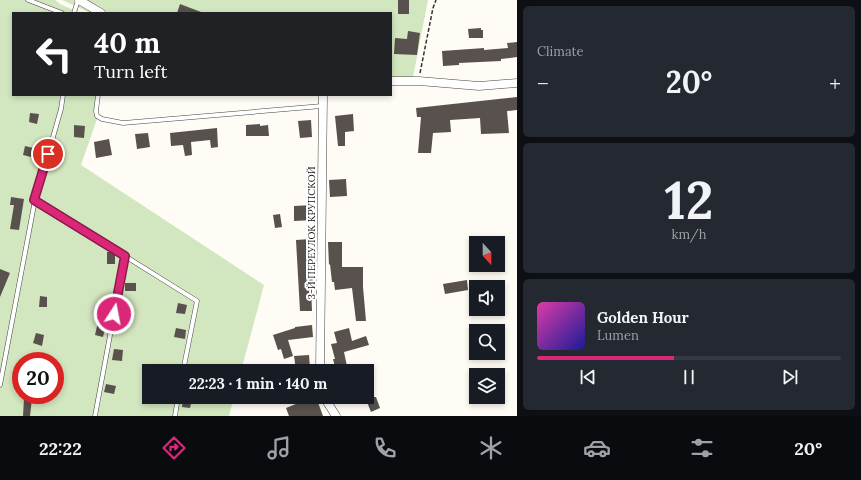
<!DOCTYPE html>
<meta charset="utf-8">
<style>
body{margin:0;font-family:Lora,serif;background:#242831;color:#f1f3f6;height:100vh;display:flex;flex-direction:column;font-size:15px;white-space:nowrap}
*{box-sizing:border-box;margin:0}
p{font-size:13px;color:#9ea1a6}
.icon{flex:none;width:22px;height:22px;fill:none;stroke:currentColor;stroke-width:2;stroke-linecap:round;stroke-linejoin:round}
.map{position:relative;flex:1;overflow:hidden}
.sheet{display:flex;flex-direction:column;gap:6px;padding:6px;background:#0d0f14;width:344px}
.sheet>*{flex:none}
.guide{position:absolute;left:12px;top:12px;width:380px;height:84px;border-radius:0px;box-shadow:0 2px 6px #0003;background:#202124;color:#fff;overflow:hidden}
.needle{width:26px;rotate:159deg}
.tools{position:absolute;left:469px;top:236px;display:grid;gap:8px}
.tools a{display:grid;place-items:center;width:36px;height:36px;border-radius:0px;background:#171b24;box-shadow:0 2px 6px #0003;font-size:20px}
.speed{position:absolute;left:12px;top:352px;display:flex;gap:8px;font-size:20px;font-weight:700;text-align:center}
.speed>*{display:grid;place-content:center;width:52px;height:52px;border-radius:50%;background:#171b24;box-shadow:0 2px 6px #0003;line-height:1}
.speed .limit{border:6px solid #d22;background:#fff;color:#111}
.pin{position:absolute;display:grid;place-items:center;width:34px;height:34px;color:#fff;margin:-17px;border:2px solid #fff;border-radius:50%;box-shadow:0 1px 4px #0007}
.me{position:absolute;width:44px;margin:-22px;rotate:11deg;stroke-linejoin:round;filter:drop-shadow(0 0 3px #0008)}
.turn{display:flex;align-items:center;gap:14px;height:84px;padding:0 16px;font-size:18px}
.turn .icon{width:52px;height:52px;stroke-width:2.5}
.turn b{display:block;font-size:28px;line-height:34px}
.big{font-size:30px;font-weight:700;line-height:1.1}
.sheet .widget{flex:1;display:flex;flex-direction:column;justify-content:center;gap:6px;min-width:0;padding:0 14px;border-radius:6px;background:#242831}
.sheet .dial{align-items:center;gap:0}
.dial b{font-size:52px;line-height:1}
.song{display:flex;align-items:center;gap:12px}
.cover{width:48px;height:48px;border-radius:6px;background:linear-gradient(135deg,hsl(320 70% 55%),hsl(240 70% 35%))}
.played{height:4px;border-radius:2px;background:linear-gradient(90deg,#db2777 45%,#363941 45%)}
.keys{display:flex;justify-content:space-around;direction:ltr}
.heat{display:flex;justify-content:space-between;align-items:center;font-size:22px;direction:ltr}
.trip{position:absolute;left:142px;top:364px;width:232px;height:40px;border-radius:0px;background:#171b24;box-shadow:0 2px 6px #0003;font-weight:700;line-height:40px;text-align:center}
.menu{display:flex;height:64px;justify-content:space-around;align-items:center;background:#090b0e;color:#9ea1a6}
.menu .icon{width:28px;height:28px}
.menu .current{color:#db2777}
.menu b{font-size:18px;color:#f1f3f6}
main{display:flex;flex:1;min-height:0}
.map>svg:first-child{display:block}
.green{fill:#d2e6bf;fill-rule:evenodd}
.building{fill:#58514d}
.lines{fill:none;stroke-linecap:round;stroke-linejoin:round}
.lane-casing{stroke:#434343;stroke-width:5}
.street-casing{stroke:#434343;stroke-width:9}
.path{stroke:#323232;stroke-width:1.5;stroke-dasharray:4 2;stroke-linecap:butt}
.lane{stroke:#fff;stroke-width:4}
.street{stroke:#fff;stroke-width:8}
.route-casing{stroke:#8e194d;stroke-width:10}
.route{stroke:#db2777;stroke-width:7}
.labels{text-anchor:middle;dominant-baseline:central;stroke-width:4;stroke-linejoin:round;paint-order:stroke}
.street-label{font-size:10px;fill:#101010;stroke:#fff}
</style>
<main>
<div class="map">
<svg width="517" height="416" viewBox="0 0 517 416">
<rect width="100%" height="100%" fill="#fefcf4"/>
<path class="green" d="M0 0H55L60 4 80 13H13V95H100L98 116 81 165 264 285 241 371H149V397H234L229 416H0ZM21 361H55V395H21Z
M62 0H428L413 77 391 78V13H91Z"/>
<path class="building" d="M398 0H409V14H398Z
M180 4 201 12V13H177Z
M481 28V30H483V38H469L468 29Z
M408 31 420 33 417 55 394 54 395 38 407 39Z
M517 42V57L501 59V61L459 63V65L443 66 442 51 484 48V50L508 48 507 43Z
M517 97V110L507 111 509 133 481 134 480 118 450 120 451 132 433 133 431 153H418L421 117H417L416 108Z
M30 113 39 114 37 124 29 122Z
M353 114 354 131 345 132V146H338L335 116Z
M311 120 312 137 300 138 298 121Z
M260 124V126L268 125 269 136H246V125Z
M74 125 85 126 84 138 74 137Z
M217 128 218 147 211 148 210 140 191 142 192 155 185 156 183 145 171 146 170 133Z
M148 133 150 147 137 149 135 134Z
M109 139 112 155 96 158 94 142Z
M25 146 33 148 31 157 23 155Z
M346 179 347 196 330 197 329 180Z
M11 197 24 199 19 230 10 229 14 205H10Z
M313 205 314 220 294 221V206Z
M280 214 282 227 275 228 273 215Z
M311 239 313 287H311L312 311H300L296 240Z
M328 242H342V267H363V287L366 321H356L352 288 335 290 334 282H332L330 264 329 265Z
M107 252H111L115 254V264H107Z
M0 269 10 273 0 297Z
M467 280 468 290 445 294 443 284Z
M125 283H136V291H125Z
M40 296 47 297V307H39Z
M178 303 187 305 185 314 176 313Z
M121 315 130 317 128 326 119 324Z
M98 322 106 324 103 337 95 335Z
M312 325 313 337 288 340 293 356 284 359 281 349 278 350 273 335 295 328V327Z
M176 328 186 330 185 339 174 337Z
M349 328 352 341 366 336 369 345 344 352 348 371H336L333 359H335L331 344 337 343 334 332Z
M36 333 44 335 42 346 33 343Z
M114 349 123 350 122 361 112 360Z
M309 355 310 368 296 370 294 356Z
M106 384 116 386 114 394 104 392Z
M302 397H316L323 416H289L286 408 303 401Z
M365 397H376L380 408 371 412Z
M24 398 32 399 30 416H23Z
M183 398 192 399 190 408 182 407Z"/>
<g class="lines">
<g class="lane-casing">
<path id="lane" d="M28 0 62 13
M74 13 78 0
M98 95 96 111 97 116 102 119 123 123 322 106
M35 200 197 301 183 371
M0 385 35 200 61 109 63 95
M95 416 125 255
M175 416 178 397"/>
</g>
<g class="street-casing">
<path id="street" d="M79 0 101 13
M391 81H419L479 86 517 83
M320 371 323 95
M324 397 336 416"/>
</g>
<path class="path" d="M420 73 433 8 436 0"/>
<use href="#lane" class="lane"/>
<use href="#street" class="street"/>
</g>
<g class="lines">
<g class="route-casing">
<path id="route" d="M48 154 34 200 125 256 114 314"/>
</g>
<use href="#route" class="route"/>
</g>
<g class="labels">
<g class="street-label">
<text transform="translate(311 233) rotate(-90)">3-Й ПЕРЕУЛОК КРУПСКОЙ</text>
</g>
</g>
</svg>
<div class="tools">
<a><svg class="needle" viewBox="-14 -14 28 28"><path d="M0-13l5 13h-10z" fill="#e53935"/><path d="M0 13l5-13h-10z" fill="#9ea1a6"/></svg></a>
<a><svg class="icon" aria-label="sound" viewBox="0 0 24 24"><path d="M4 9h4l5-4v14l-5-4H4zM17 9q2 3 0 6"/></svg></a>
<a><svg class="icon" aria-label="search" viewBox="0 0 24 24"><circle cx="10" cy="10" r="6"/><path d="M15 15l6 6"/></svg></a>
<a><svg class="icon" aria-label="layers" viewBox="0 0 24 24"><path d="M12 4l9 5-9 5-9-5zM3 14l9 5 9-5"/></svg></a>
</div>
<div class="speed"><div class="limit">20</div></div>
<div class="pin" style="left:48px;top:154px;background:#d93025"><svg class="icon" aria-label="arrive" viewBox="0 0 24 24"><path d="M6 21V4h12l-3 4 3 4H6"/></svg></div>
<svg class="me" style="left:114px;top:314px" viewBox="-20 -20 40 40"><circle r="17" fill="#db2777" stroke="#fff" stroke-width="3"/><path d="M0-11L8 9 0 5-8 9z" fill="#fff"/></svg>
<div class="trip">22:23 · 1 min · 140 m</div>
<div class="guide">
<div class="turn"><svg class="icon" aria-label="left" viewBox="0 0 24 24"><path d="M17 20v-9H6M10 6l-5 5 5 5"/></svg><div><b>40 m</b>Turn left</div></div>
</div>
</div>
<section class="sheet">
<div class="widget"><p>Climate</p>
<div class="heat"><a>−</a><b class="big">20°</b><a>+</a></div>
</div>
<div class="widget dial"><b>12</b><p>km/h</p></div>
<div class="widget">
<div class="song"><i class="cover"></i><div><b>Golden Hour</b><p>Lumen</p></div></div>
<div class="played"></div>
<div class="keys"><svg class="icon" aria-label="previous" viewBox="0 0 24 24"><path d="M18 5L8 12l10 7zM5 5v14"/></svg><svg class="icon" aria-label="pause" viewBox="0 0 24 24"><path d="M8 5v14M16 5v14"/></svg><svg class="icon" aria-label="next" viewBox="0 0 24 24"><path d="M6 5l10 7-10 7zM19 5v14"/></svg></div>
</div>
</section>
</main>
<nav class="menu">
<b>22:22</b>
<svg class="icon current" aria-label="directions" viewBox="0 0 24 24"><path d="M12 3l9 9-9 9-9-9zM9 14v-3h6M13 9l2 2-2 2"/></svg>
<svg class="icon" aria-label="music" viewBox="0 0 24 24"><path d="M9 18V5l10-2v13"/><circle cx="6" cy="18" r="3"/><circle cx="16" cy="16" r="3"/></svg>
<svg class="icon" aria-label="phone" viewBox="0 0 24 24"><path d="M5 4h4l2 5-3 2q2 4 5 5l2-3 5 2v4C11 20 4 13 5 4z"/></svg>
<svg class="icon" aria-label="climate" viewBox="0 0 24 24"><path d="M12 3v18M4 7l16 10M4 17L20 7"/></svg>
<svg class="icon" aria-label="car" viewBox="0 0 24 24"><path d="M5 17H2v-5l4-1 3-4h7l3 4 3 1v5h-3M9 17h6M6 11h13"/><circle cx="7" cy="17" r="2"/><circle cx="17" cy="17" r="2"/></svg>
<svg class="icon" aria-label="filters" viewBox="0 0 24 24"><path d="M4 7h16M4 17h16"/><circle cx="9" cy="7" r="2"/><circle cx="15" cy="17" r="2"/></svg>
<b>20°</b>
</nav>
